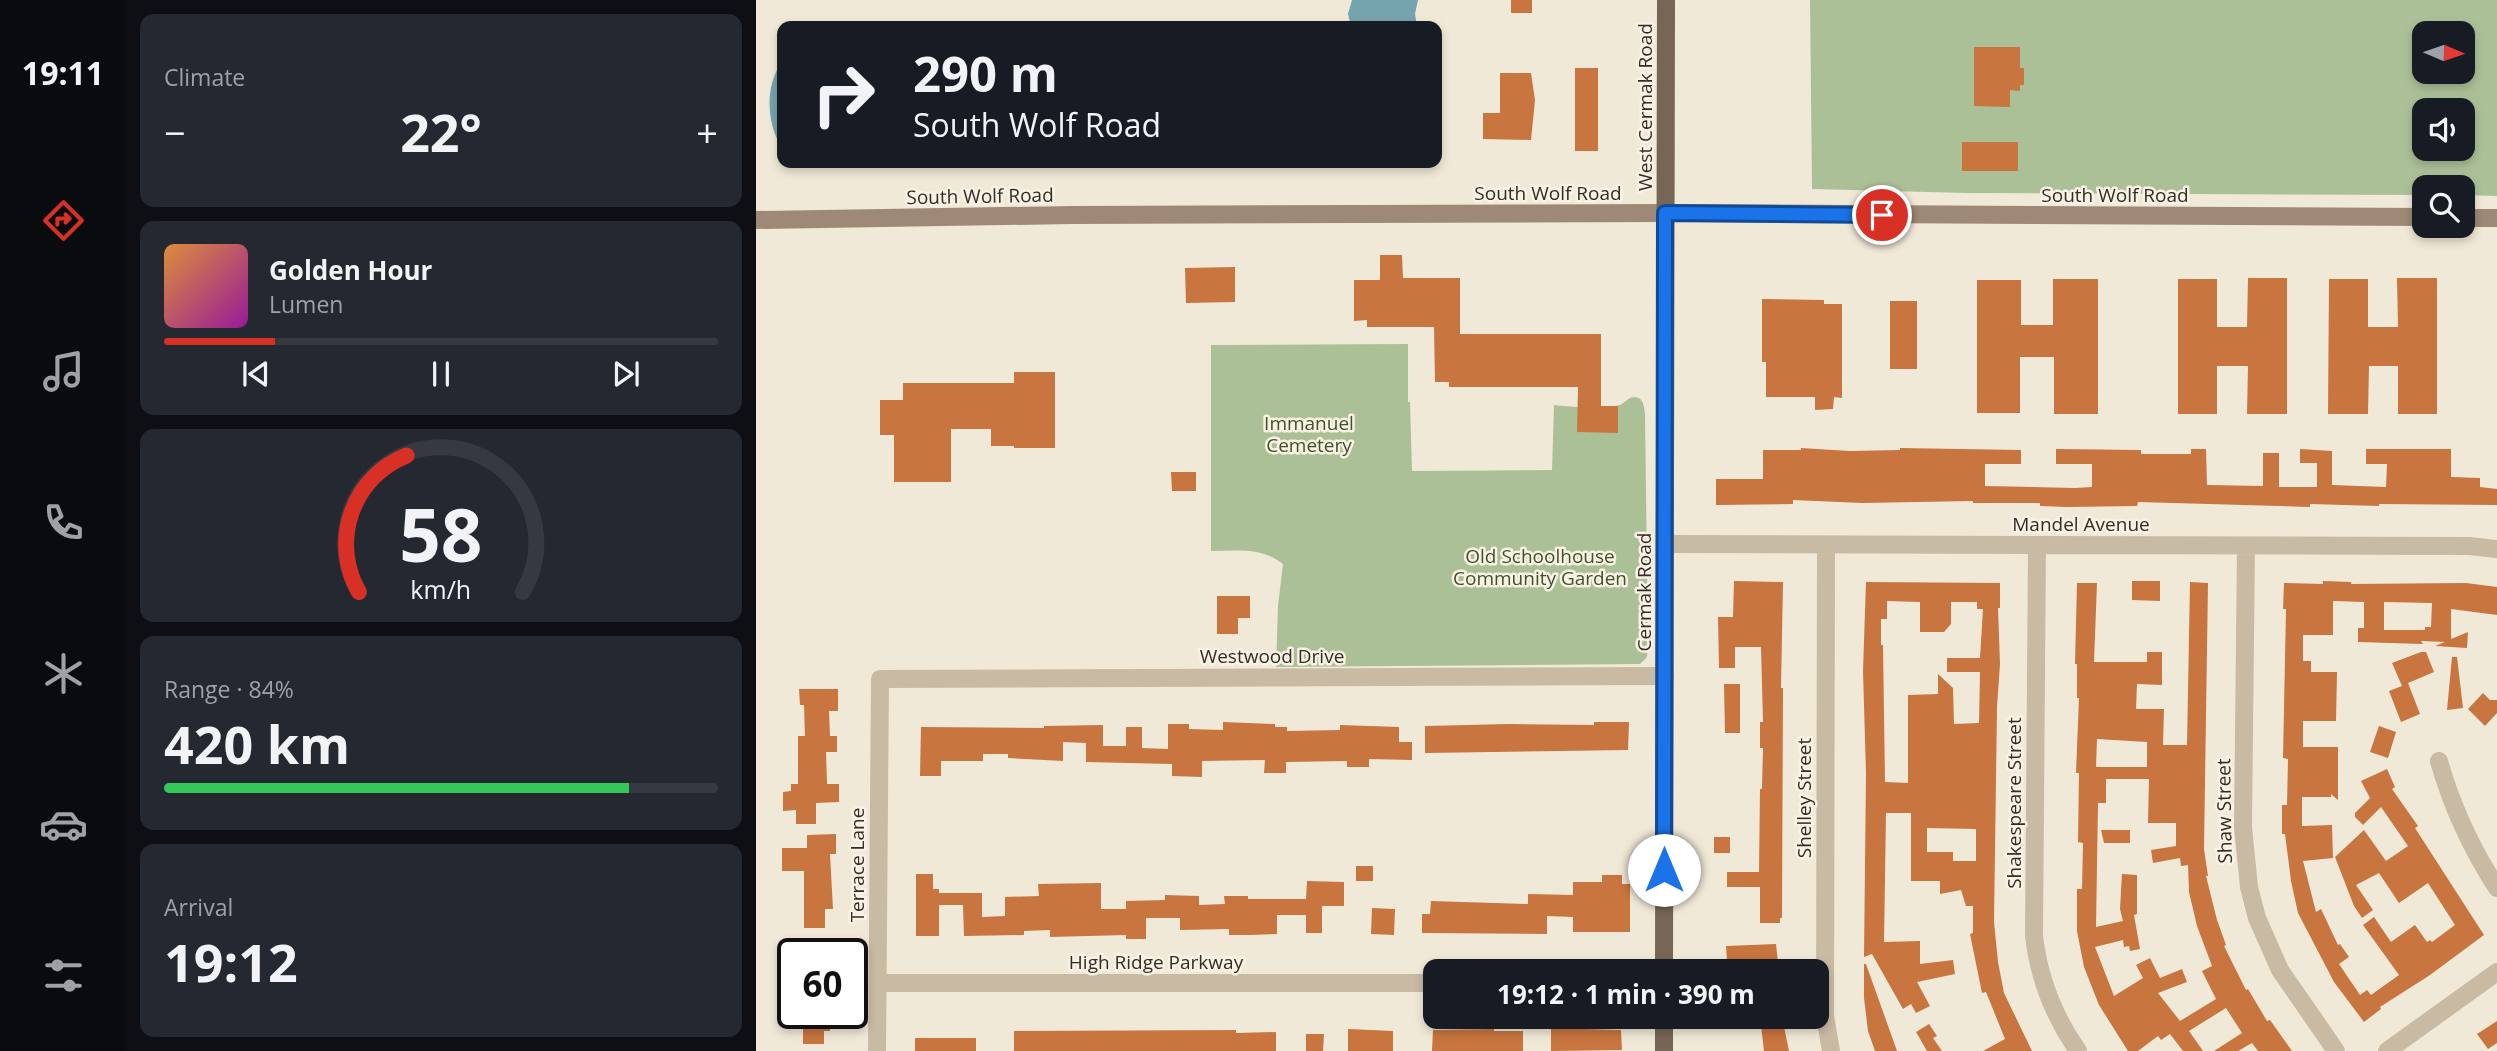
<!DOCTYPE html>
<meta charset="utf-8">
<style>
body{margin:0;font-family:"Open Sans",sans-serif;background:#242831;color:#f1f3f6;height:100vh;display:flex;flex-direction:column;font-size:26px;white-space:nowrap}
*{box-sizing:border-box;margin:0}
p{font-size:23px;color:#9ea1a6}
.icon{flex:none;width:38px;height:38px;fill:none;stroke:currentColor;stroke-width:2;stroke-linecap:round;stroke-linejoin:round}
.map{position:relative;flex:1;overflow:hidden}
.details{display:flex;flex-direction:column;gap:14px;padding:14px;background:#0d0f14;width:630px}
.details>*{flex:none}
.top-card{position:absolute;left:21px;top:21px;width:665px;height:147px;border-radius:14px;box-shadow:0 4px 10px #0003;background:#171b24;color:#f1f3f6;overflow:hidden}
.needle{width:46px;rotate:92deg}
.fabs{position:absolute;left:1656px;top:21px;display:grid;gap:14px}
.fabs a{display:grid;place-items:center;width:63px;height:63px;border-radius:14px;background:#171b24;box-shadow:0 4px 10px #0003;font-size:35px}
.speed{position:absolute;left:21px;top:938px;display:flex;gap:14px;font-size:35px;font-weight:700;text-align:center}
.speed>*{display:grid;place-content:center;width:91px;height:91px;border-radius:50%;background:#171b24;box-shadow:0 4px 10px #0003;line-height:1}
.speed .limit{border:4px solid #111;border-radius:10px;background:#fff;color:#111}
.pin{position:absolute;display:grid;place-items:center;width:60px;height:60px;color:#fff;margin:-30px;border:4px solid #fff;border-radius:50%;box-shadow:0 2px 7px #0007}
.me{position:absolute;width:77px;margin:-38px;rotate:0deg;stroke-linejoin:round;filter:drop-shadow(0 0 5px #0008)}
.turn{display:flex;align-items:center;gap:24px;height:147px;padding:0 21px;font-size:32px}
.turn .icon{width:91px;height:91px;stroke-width:2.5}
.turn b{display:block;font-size:49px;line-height:60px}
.big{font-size:52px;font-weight:700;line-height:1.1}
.details .card{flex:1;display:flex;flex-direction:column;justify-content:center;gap:10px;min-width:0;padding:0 24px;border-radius:14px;background:#242831}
.details .dial{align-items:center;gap:0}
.dial svg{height:182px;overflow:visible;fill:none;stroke:#363941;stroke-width:7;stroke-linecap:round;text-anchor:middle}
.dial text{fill:#f1f3f6;stroke:none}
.song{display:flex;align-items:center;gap:21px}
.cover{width:84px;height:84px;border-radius:10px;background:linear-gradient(135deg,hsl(30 70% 55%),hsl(300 70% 35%))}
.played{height:7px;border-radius:4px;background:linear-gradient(90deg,#d93025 20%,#363941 20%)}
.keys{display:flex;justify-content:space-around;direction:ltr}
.heat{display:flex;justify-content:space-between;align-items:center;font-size:38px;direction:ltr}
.charge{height:10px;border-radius:5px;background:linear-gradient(90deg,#34c759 84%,#363941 0)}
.trip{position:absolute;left:667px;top:959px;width:406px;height:70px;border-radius:14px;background:#171b24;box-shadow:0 4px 10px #0003;font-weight:700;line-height:70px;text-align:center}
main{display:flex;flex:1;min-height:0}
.tabs{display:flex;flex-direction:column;width:126px;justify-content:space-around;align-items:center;background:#090b0e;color:#9ea1a6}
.tabs .icon{width:49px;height:49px}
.tabs .on{color:#d93025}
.tabs b{font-size:32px;color:#f1f3f6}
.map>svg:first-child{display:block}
.green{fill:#acc098;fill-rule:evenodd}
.water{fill:#76a4ae}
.building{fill:#c8753f;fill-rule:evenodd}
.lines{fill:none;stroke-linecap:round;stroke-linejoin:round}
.street{stroke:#c9baa4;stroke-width:18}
.secondary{stroke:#9d8975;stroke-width:18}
.primary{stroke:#776656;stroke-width:18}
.route-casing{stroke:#114b97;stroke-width:18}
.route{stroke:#1a73e8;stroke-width:12}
.labels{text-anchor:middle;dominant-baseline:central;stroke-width:5;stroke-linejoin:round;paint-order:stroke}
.street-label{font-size:19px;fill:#342c26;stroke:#f9f2e4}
.park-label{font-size:19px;fill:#3d5329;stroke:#f9f2e4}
</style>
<main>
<nav class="tabs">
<b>19:11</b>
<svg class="icon on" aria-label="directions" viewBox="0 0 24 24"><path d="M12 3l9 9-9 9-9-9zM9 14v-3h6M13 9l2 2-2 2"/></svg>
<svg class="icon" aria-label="music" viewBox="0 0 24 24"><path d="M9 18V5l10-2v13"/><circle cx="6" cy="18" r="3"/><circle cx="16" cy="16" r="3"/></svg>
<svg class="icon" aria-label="phone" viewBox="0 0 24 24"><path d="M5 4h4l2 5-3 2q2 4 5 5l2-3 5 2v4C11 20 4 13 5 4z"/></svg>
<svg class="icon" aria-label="climate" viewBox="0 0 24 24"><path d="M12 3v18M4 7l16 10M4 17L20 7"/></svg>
<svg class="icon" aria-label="car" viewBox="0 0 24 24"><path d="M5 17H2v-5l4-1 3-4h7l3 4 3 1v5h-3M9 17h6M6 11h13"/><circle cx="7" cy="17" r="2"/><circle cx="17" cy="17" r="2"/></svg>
<svg class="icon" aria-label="filters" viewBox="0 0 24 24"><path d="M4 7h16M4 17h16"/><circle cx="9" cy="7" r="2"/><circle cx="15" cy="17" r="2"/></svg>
</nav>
<section class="details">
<div class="card"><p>Climate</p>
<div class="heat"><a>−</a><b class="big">22°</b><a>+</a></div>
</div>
<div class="card">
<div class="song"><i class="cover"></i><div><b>Golden Hour</b><p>Lumen</p></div></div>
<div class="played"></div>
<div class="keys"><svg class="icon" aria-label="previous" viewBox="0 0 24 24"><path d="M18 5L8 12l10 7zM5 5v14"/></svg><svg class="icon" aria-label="pause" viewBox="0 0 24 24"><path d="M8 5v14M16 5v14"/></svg><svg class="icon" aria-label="next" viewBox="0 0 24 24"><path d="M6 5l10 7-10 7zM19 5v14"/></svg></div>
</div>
<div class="card dial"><svg viewBox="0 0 100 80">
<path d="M14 69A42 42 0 1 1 86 69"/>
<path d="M14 69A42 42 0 0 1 35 9" stroke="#d93025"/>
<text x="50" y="56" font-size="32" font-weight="700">58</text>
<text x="50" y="72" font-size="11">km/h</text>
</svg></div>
<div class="card"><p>Range · 84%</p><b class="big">420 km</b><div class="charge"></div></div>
<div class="card"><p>Arrival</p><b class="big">19:12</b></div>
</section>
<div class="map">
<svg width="1741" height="1051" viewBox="0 0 1741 1051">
<rect width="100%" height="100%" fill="#f1e9d8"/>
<path class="green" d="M1054 0H1741V196L1706 195V187H1668V195L1210 193 1056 189ZM1668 33H1706V72H1668ZM1668 110H1706V149H1668Z
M652 344V402H654L656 471 796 470 798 405C813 407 852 409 864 405 870 402 872 397 879 397 888 398 888 407 889 414L892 647 891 657 884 664 520 667 522 606 527 564C506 547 481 551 455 551V345Z"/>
<path class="water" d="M596 0H662L659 14 661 26H595L592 14Z
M26 68V148C12 126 9 94 21 70Z"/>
<path class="building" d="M755 0H776V13H755Z
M1218 47H1264V68H1268V85H1264V91L1254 90V107L1218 106Z
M819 68H842V151H819Z
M744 73H775L779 100 775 140 727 139V113H744Z
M1206 142H1262V171H1206Z
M624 255H646L647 278H704V334H845V406H862V433L821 432 822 387H693V382H679L678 327H611V320L598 321V280H624Z
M479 267V302L430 303 429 268Z
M1492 278H1531V414H1491L1492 366H1461V414H1422V279H1461V327H1491Z
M1641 278H1681V414H1642V366H1613L1612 414H1572L1573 279H1612V327H1642Z
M1297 279H1342V414H1298V357H1264V413H1221V280H1265V325H1297Z
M1006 299 1068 300V304H1086V398L1078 397 1077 409 1059 410V397H1010V362H1006Z
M1134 301H1161V369H1134Z
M258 372H299V448H258V446H235V429H195V482H138V435H124V400H147V383H258Z
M1045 448 1094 451 1144 450V448L1265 450V464H1229V486L1319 488 1336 487V464H1300V449L1385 450V454H1435V449H1450L1451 485 1507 486V453H1523V487H1561V463H1544V449L1576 451V485L1630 487 1631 464H1610V449H1695V477L1724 478V487L1741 489V505L1623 504V506L1554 504V507L1382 502 1381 506 1311 507 1284 506V503H1217V501L1106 503 1037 500V504L960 505V479H1007V450H1045Z
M415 472H440V491H416Z
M978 581 1027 582 1025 688H1027L1026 918H1024V923H1004V887H971V872H1003L1004 789H1006L1007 748H1004V722H1007L1005 647H979V668H963L962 617H977Z
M1376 581H1404V601L1376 600Z
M1567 581 1595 582V584L1710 583 1741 587V615L1695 609V639L1712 632 1711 648 1679 646 1689 642 1665 641 1667 644 1602 642V628H1608V602L1577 601V635H1547V661H1555V672H1581L1580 721H1547V747H1582V800L1575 794V797H1546V826L1576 825 1577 858 1547 861 1560 912 1565 909 1582 945 1584 944 1593 957 1583 964 1604 995 1611 990 1615 995 1643 975 1607 925 1618 917 1635 942 1659 925 1671 942 1674 940 1676 942 1699 925 1672 883 1643 903 1623 873 1600 885 1617 910 1606 918 1598 906 1579 857 1608 830 1630 861 1652 846 1625 807 1607 825 1599 817V813L1614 798 1605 781 1631 769 1639 787 1636 789 1662 826 1659 828 1728 935 1674 975 1624 1007 1625 1009 1608 1022 1578 982 1542 913 1535 881 1529 834H1526V805H1531L1532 759 1527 758 1530 609H1527L1528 583 1567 584ZM1628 602 1676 603 1675 627H1669V630H1628Z
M1110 582 1244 583V608H1242L1244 664 1241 707 1238 922 1242 962 1248 993 1276 1051H1227L1249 1039 1230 992 1226 993 1214 934 1217 933V906H1210L1205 890 1184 894V881H1155V813H1130L1128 942 1164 941V964L1197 960 1199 974 1161 982 1174 1006 1160 1013 1155 1004 1147 1009 1116 954 1108 957 1110 773 1107 671ZM1131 601 1164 602V632H1188L1195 624V602H1221V609H1227L1224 658H1191V672H1224L1223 723 1198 724 1197 688 1182 674V694L1152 695V783L1129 782 1127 645H1125V619H1131ZM1171 828 1220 829V861H1197V852H1171Z
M1434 582 1452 583 1448 849 1452 876H1450L1461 920 1470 945 1468 946 1490 990 1492 989 1511 1021 1514 1020 1536 1051H1502L1496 1043 1482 1051H1458L1486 1033 1470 1008 1433 1031 1447 1051H1427L1414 1034 1405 1040 1402 1036 1382 1051H1372L1343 1005 1328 967 1321 931V889H1326L1327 843 1322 842 1323 773H1320L1323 698H1321V664H1319L1321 583H1341L1338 662H1391V652H1406V685L1381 684 1380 709H1408L1407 745H1431ZM1341 739 1391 742V767H1340ZM1350 779H1393L1392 823H1420V846L1395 850 1397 863 1424 858 1425 866 1432 865 1433 892 1441 926 1456 966 1446 971 1460 999 1424 1021 1402 993 1431 982 1426 969 1404 978 1394 958 1380 965 1387 978 1358 996 1339 947 1367 940 1368 947 1373 946 1374 951 1384 949 1378 915 1381 914V875L1366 874 1364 909 1367 921 1340 927 1342 803H1350Z
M461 596H494V618H482V634H461Z
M1665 652H1670L1678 672 1652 683 1664 714 1645 722 1633 691 1646 686 1636 663Z
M1696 657H1701L1707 708 1691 710Z
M968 684H984V733H969Z
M43 689H82V711H73L74 736H81V752H70L71 784H83V802L60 803V824H40V810L27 811V792L35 791V784H42V736H49L48 705H44Z
M1727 693 1734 700H1741V713L1729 726 1712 709Z
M467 722 519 724V727H531V731L584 730V725L643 727V742H656V760L613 759V767H591V761L530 762V773H508L509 760 446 761V777L416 776V764L330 762V743L307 742V761L252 758V754H227V761H185V776H164L165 727 288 728V726L347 725V746H370V727H386V748L412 749V724H433V729L467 730Z
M838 722H873L872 750 669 753V726L753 724 838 725Z
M1623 726 1640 732 1632 758 1614 752Z
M1345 830H1374V843H1348Z
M80 834V854H74L77 909H69V928H48V871H26V848H51V835Z
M958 837H974V853H958Z
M600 866H617V881H600Z
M160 874H177V889H183V893H226V917L249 916V897L283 896 282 884 345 883V909H370V901L409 900V895L443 896V905L469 904 468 896H492V899H550L551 881 588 882V906H566V933H550V915H521V934L493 935H473V929L424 930V918H390V939H370V935L294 937V930L268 931V935L208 936 207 905H183V936H160Z
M846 875H866V884H874V932H817V917L791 916V934L666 933V914H674L675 901 772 904V894L817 895V882H846Z
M616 908 639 909 638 935 615 934Z
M1020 944 1023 971H1004L1003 959 971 961 970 946Z
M1108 964H1110L1141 1051H1119L1112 1031 1108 998Z
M47 1013H73L74 1031H68V1044H47Z
M1004 1017H1026L1033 1051H1008Z
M1741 1021V1043L1732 1049 1721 1034Z
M1173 1024 1181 1036 1177 1038 1186 1051H1171L1160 1032Z
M795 1028 865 1030 866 1050 795 1051Z
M592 1029 637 1031V1051H592Z
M738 1029V1031H767V1051H676L677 1030Z
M480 1030V1033L520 1032V1051H258V1031Z
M550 1034H568L567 1051H550Z
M159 1038H220V1051H159Z"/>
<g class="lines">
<path class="street" d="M909 544 1713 546 1741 549
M1070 545 1069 1016 1075 1051
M1281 545 1278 936C1283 979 1297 1015 1322 1051
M1490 546 1487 827 1493 887 1501 918 1524 970 1580 1051
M1683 761C1696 807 1715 848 1741 888
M122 983H679
M121 1051 124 679 909 676
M1631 1051 1741 972"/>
<path class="secondary" d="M1706 218H1741
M0 220 316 215 909 213 1668 217"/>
<path class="primary" d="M908 971 910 0
M908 1051V1017"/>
</g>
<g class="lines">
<g class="route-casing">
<path id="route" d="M908 870 909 213 1126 215"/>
</g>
<use href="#route" class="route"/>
</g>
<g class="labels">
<g class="street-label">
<text transform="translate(889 107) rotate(-90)">West Cermak Road</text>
<text x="792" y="193">South Wolf Road</text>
<text x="1359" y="195">South Wolf Road</text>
<text transform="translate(224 196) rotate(-1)">South Wolf Road</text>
<text x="1325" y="524">Mandel Avenue</text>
<text transform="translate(888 592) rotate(-90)">Cermak Road</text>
<text x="516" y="656">Westwood Drive</text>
<text transform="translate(1048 798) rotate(-90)">Shelley Street</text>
<text transform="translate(1258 803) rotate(-90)">Shakespeare Street</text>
<text transform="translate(1468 811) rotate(-91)">Shaw Street</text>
<text transform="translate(101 865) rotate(-90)">Terrace Lane</text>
<text x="400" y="962">High Ridge Parkway</text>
</g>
<g class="park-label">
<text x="553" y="423">Immanuel<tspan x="553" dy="22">Cemetery</tspan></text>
<text x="784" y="556">Old Schoolhouse<tspan x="784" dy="22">Community Garden</tspan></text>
</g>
</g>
</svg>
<div class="fabs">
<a><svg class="needle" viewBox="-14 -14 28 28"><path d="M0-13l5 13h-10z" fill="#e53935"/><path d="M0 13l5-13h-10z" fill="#9ea1a6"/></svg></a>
<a><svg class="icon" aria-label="sound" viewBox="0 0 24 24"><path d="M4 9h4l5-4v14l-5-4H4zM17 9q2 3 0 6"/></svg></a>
<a><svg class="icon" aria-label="search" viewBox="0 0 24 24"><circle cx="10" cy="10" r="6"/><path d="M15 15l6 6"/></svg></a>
</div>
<div class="speed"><div class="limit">60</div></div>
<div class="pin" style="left:1126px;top:215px;background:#d93025"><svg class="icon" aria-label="arrive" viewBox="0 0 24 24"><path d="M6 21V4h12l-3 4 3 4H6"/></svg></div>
<svg class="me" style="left:908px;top:870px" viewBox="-20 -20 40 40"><circle r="19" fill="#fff"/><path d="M0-13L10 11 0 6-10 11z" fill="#1a73e8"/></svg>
<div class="trip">19:12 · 1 min · 390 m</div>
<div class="top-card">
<div class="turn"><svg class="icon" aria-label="right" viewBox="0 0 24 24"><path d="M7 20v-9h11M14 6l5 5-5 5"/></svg><div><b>290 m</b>South Wolf Road</div></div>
</div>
</div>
</main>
